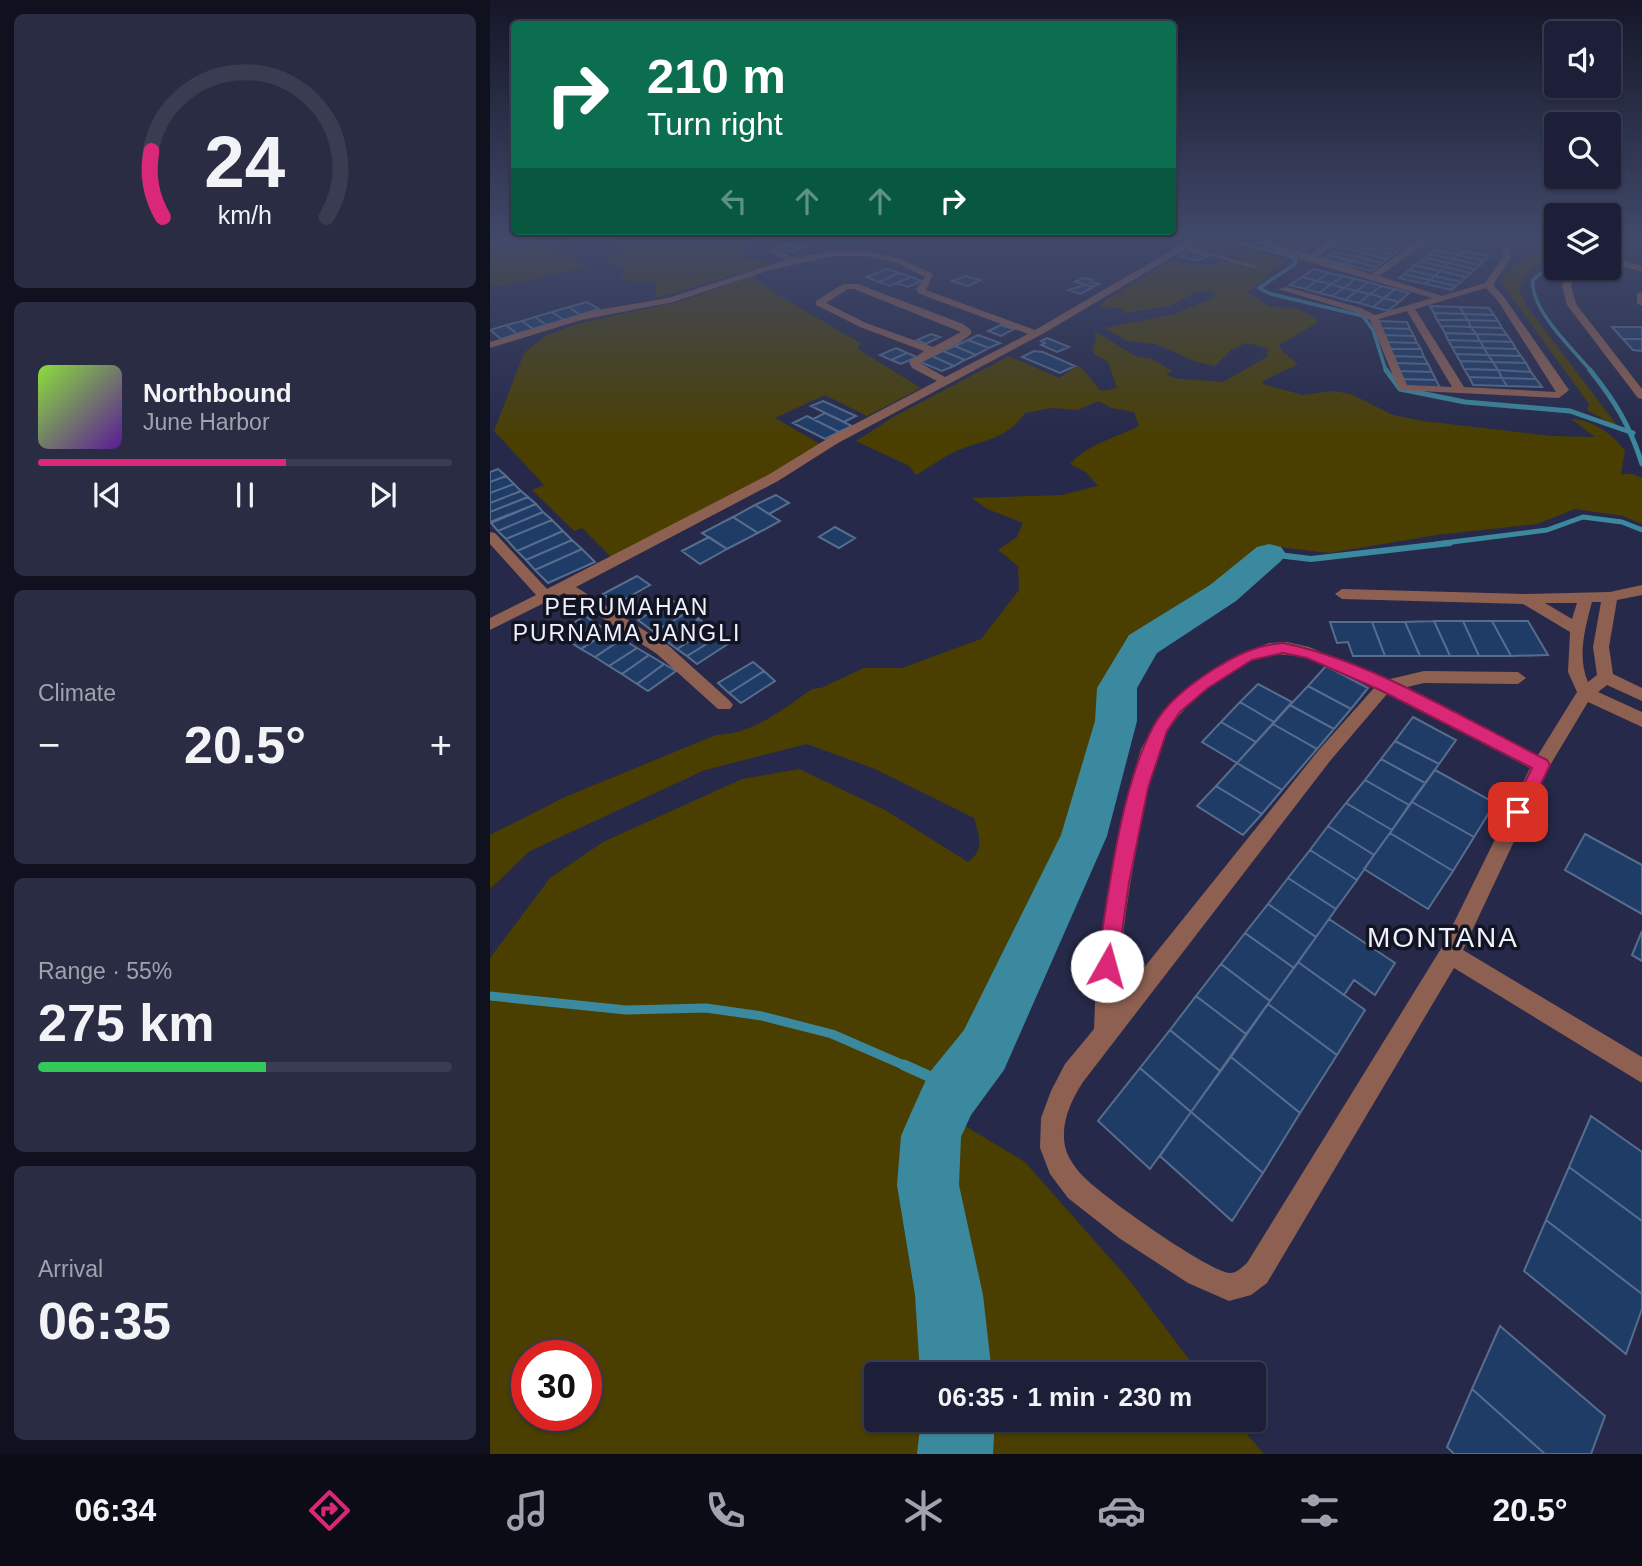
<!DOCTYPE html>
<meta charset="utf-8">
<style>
body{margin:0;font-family:Helvetica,sans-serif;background:#292c42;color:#f1f3f6;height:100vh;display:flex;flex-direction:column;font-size:26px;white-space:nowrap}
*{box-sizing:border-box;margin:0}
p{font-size:23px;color:#a0a2ad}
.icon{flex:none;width:38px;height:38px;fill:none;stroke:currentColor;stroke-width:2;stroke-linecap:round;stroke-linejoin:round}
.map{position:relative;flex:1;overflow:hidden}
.sheet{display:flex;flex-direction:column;gap:14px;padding:14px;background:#0f111e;width:490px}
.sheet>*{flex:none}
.hud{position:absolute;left:21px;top:21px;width:665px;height:214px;border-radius:7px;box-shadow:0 2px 5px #0004,0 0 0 2px #3a3d52;background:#0b6e4f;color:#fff;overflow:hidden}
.fabs{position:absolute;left:1054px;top:21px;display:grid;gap:14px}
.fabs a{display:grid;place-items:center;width:77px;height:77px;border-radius:7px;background:#1c1f37;box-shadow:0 2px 5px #0004,0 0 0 2px #3a3d52;font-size:35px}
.speed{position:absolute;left:21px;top:1340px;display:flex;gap:14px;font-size:35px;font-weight:700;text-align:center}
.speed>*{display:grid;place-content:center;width:91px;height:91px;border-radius:50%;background:#1c1f37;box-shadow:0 2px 5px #0004,0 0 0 2px #3a3d52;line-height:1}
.speed .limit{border:10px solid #d22;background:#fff;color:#111}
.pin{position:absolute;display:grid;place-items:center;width:60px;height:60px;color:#fff;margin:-30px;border-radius:14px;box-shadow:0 4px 10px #0006}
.me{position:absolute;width:77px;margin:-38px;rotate:7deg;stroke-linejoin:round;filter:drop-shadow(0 0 5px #0008)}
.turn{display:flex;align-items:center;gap:24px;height:147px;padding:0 21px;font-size:32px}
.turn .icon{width:91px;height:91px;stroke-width:2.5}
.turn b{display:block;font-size:49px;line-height:60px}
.lanes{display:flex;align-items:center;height:66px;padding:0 21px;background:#0003;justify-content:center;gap:35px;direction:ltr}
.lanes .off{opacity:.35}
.big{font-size:52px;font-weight:600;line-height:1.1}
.sheet .tile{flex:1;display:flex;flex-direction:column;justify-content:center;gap:10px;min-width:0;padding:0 24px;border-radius:10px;background:#292c42}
.sheet .dial{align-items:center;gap:0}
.dial svg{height:182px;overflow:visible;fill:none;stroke:#3a3d52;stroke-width:7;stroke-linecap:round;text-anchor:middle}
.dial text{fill:#f1f3f6;stroke:none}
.song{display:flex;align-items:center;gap:21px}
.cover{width:84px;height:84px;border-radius:10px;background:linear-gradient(135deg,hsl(90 70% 55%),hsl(270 70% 35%))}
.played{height:7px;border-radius:4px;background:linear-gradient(90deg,#db2777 60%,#3a3d52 60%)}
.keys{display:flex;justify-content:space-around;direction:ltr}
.heat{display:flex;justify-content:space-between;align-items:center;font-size:38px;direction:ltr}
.charge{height:10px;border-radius:5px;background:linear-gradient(90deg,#34c759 55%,#3a3d52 0)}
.trip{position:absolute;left:374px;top:1362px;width:402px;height:70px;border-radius:7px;background:#1c1f37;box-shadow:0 2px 5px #0004,0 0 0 2px #3a3d52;font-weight:600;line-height:70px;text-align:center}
.tabs{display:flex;height:112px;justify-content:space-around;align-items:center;background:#0b0c16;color:#a0a2ad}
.tabs .icon{width:49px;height:49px}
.tabs .current{color:#db2777}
.tabs b{font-size:32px;color:#f1f3f6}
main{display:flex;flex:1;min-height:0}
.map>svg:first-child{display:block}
.green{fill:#4a3f00;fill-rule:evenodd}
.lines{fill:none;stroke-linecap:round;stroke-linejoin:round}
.stream-far4{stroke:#3b899e;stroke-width:3.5}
.stream-far3{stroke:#3b899e;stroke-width:5}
.stream-far2{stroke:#3b899e;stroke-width:6}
.stream-far1{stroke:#3b899e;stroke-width:9}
.stream{stroke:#3b899e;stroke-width:11}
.river{fill:#3b899e;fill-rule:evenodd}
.building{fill:#1f3c66;stroke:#576d8e;stroke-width:2}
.service{fill:#8e6052;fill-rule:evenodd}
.minor{fill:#8e6052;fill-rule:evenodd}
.route{fill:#db2777;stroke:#8e194d;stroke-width:2}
.labels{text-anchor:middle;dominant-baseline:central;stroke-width:7;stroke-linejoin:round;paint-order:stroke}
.neighbourhood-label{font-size:23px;letter-spacing:2px;fill:#eff1fe;stroke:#121422}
.near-neighbourhood-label{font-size:28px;letter-spacing:2px;fill:#eff1fe;stroke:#121422}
</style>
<main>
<section class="sheet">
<div class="tile dial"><svg viewBox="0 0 100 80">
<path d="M14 69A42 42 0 1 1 86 69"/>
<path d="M14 69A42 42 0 0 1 9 40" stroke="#db2777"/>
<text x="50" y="56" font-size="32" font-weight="700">24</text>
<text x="50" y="72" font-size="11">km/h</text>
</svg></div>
<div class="tile">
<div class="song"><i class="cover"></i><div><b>Northbound</b><p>June Harbor</p></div></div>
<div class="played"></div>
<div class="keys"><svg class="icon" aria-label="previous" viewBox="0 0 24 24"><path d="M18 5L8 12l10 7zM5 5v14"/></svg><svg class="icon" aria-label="pause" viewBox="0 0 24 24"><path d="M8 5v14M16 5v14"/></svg><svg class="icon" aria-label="next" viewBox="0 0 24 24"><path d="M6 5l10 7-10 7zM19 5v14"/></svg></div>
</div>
<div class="tile"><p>Climate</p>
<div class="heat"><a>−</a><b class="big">20.5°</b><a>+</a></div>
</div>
<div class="tile"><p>Range · 55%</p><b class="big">275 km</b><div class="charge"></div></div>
<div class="tile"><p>Arrival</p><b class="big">06:35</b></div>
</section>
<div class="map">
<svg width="1152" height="1454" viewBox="0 0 1152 1454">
<rect width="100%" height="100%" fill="#262949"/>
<path class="green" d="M47 238H83L64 246 63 252 88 253 84 260 98 267 10 286 0 284V250Z
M117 238H270L256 246 253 253 255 259 271 260 278 265 166 298V282L129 280 135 271 130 266 118 263 117 258 131 248 126 241Z
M720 238 782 255 796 261 757 292 779 306 807 309 826 318 827 323 789 345 793 352 808 364 773 381V384L813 395 842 391 861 394 903 415 933 421 1061 436 1105 437 1081 419C1103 420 1123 434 1135 451L1131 474H1143L1152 478V524L1133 516 1085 509 1047 524 947 535 839 553 789 547 773 549 759 559 749 575 667 620 645 640 631 662 615 700 616 713 609 746 548 902 507 989 462 1118 535 1162 640 1281 710 1374H387V1419H744L774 1454H0V958L60 878 113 842 252 779 309 769 395 810 478 862C495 850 489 835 484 818L385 769 317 744 215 770 40 851 0 889V835L75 797 226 735C264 734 293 709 322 689L331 688 374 668H412L491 639 529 590 528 566 508 550 527 537 533 523 497 509 482 498 572 495 608 486 596 472 580 464C598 444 625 438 649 426L644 412 622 408 608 401 588 410 562 408 535 413C517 439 496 439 469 450 454 456 440 467 426 475L419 466 366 441 405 416 519 356 569 378 589 365 611 391 627 388 618 362 604 354 602 347 606 342 605 331 645 356 662 359 682 371 676 375C693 382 715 379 733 382L777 357 778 348 756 343 741 350 725 366 704 361 666 344 637 341 615 328 684 314 725 297 721 290 707 292 680 306 636 313 629 308 610 307 616 300 683 259C694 264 706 267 718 265 727 265 731 260 741 262L755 252 742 248 730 255 701 248ZM37 1356H96V1416H37Z
M1066 242V252C1049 263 1036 270 1029 290L1038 308 1126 424 1124 425 1097 410 1099 404 1010 281C1025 265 1043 245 1066 242Z
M262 275 283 292 370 343 368 349 431 388 377 416 335 395 285 418 330 444 265 483 124 560 92 528 84 531 42 490 54 485 4 431 34 353 57 335 90 323 196 300Z"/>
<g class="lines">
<path class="stream-far4" d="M728 238 800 256 806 260 805 264 769 288 781 294 873 316 883 330 896 371
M1066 261 1043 280C1040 310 1083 349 1101 371"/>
<path class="stream-far3" d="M896 370 910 389 975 402 1080 411 1143 433
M1100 370C1125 401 1140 426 1152 464
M946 544 1057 530 1093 517 1132 522 1152 530"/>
<path class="stream-far2" d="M779 554 821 559 960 543"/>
<path class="stream-far1" d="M0 996 136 1010 216 1008 272 1016 342 1034 418 1067"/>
<path class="stream" d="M414 1065 445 1079 460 1094"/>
<path class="river" d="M779 544 791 547 796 554 791 561 746 601 667 653 647 688V721L617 836 514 1070 481 1115 471 1137 469 1185 493 1295 502 1374H430L425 1295 407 1185 411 1136 420 1115 439 1073 474 1030 571 835 605 721 607 688 639 635 720 585 767 547Z
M431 1419H505L503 1454H427Z"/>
</g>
<path class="building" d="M6 238H36L37 239 9 246 0 241Z
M895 238 918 243 912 247 889 242Z
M799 240 822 245 816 249 793 244Z
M861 240 884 246 879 249 855 244Z
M889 242 912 247 908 251 884 246Z
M298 244 314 246 303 252 287 249Z
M855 244 879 249 873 253 850 248Z
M950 245 974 251 969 255 944 250Z
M884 246 908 251 903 255 879 249Z
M850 248 873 253 868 257 844 252Z
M879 249 903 255 897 259 873 253Z
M944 250 969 255 964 259 939 254Z
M700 251 717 256 707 261 689 256Z
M974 251 999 256 994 261 969 255Z
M844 252 868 257 862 261 838 255Z
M873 253 897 259 892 263 868 257Z
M939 254 964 259 959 263 935 258Z
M838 255 862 261 857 265 833 259Z
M969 255 994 261 990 265 964 259Z
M868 257 892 263 887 267 862 261Z
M935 258 959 263 955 267 930 261Z
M964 259 990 265 985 269 959 263Z
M862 261 887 267 881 271 857 265Z
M930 261 955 267 950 271 924 265Z
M959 263 985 269 981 273 955 267Z
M924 265 950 271 945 276 919 270Z
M955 267 981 273 976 277 950 271Z
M397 269 409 273 389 282 376 277Z
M824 269 839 273 827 281 812 277Z
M919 270 945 276 940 280 914 274Z
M950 271 976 277 971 282 945 276Z
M409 273 421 277 400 286 389 282Z
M839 273 853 276 841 284 827 281Z
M914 274 940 280 935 284 909 278Z
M475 276 491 280 478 286 462 281Z
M853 276 865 279 854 288 841 284Z
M945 276 971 282 966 286 940 280Z
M421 277 432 281 418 287 406 283Z
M812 277 827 281 815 289 800 285Z
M593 278 603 280 600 282 609 284 603 287 585 282Z
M865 279 878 282 867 291 854 288Z
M940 280 966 286 962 290 935 284Z
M827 281 841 284 829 293 815 289Z
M878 282 891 286 880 294 867 291Z
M841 284 854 288 842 296 829 293Z
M596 285 603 287 590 294 578 290Z
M891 286 905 289 894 298 880 294Z
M854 288 867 291 855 300 842 296Z
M905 289 919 293 909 302 894 298Z
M867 291 880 294 869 303 855 300Z
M880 294 894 298 883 307 869 303Z
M894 298 909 302 898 311 883 307Z
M97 302 109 309 90 315 79 307Z
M940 306 970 307 974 314 944 313Z
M79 307 90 315 74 320 62 312Z
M970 307 999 308 1004 315 974 314Z
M62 312 74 320 56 325 45 317Z
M944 313 974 314 978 320H947Z
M974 314 1004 315 1008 321 978 320Z
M45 317 56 325 43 329 32 321Z
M947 320H978L981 327 951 326Z
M978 320 1008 321 1012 328 981 327Z
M32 321 43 329 27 334 16 325Z
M887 321 917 322 920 329 890 328Z
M16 325 27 334 11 339 0 330Z
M511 325 524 329 511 336 498 331Z
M951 326 981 327 986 334 955 333Z
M981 327 1012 328 1017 335 986 334Z
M1122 327H1152V339H1133Z
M890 328 920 329 924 336 893 335Z
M955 333 986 334 990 341 958 340Z
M441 334 450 337 436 344 427 340Z
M986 334 1017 335 1022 342 990 341Z
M488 335 510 343 499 348 478 340Z
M893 335 924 336 927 343 896 342Z
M557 338 562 340 579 347 567 352 551 345 555 343 551 341Z
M1133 339H1152V351L1143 350Z
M478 340 499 348 486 355 465 346Z
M958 340 990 341 994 348 962 347Z
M990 341 1022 342 1026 349 994 348Z
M896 342 927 343 931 349H899Z
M465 346 486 355 475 360 453 351Z
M962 347 994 348 998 355 966 354Z
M406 348 417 353 401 360 390 355Z
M994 348 1026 349 1031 356 998 355Z
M899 349H931L934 357 902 356Z
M453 351 475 360 464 366 442 356Z
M544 351 553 352 585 366 570 373 532 357Z
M417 353 427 357 411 364 401 360Z
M966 354 998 355 1003 362 970 361Z
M998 355 1031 356 1036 363 1003 362Z
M442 356 464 366 452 371 430 362Z
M902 356 934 357 938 364 905 363Z
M970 361 1003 362 1008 370 974 369Z
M1003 362 1036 363 1041 372 1008 370Z
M905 363 938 364 942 372 909 371Z
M974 369 1008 370 1012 378 979 377Z
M1008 370 1041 372 1046 379 1012 378Z
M909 371 942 372 946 380 913 379Z
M979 377 1012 378 1017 386 983 385Z
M1012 378 1046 379 1052 387 1017 386Z
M913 379 946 380 950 388 916 387Z
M333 401 366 416 354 422 321 406Z
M335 413 362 426 349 432 323 419Z
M317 416 349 432 335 439 303 423Z
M8 469 16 476 0 482V472Z
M16 476 24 484 0 493V482Z
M24 484 31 491 0 503V493Z
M31 491 38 497 0 512V503Z
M286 495 299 503 279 514 265 505Z
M38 497 46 504 0 522V512Z
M46 504 53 512 8 531 1 523Z
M265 505 279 514 290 521 268 533 243 517Z
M53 512 62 520 16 539 8 531Z
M243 517 268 533 237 549 212 533Z
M62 520 73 531 27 551 16 539Z
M345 527 365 538 349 548 329 537Z
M73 531 82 540 36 560 27 551Z
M219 537 237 549 210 564 192 551Z
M82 540 92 549 45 570 36 560Z
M92 549 105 562 58 583 45 570Z
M147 576 160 585 126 604 113 594Z
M182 600 198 612 164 632 148 620Z
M198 612 209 619 175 640 164 632Z
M95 616 107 624 79 641 67 633Z
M209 619 221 628 187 649 175 640Z
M944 621H973L989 656H960Z
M944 621 960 656H930L915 622Z
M973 621H1002L1021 656H989Z
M1002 621H1038L1058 655 1021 656Z
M840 622H882L895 656H863L858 642 847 643Z
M882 622H915L930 656H895Z
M107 624 119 631 91 649 79 641Z
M221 628 231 635 197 656 187 649Z
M119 631 132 639 105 657 91 649Z
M231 635 241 642 207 664 197 656Z
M132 639 147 648 119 666 105 657Z
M147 648 159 655 132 674 119 666Z
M159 655 174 664 147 684 132 674Z
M263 662 274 671 239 693 228 683Z
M174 664 186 671 158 691 147 684Z
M836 666 878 688 861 709 818 686Z
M274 671 285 681 251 703 239 693Z
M768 684 802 702 784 722 750 702Z
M818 686 861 709 844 729 800 705Z
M750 702 784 722 766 742 731 722Z
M800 705 844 729 827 749 783 724Z
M923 717 966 740 949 764 905 741Z
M731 722 766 742 747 763 712 742Z
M783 724 827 749 792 790 747 763Z
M905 741 949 764 935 783 891 759Z
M891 759 935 783 919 805 875 780Z
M747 763 792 790 772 814 726 786Z
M945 770 1005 803 984 837 922 802Z
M875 780 919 805 902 830 856 803Z
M726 786 772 814 753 835 707 806Z
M922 802 984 837 963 871 900 833Z
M856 803 902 830 884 855 838 826Z
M838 826 884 855 867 880 820 850Z
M900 833 963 871 938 909 874 869Z
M1095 834 1152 865V914L1075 870Z
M820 850 867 880 846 909 798 878Z
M798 878 846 909 826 937 778 904Z
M778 904 826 937 804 968 755 933Z
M839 919 905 963 885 995 864 980 854 995 808 962Z
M1152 931V961L1142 955Z
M755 933 804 968 780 1001 731 964Z
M808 962 875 1010 847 1055 778 1004Z
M731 964 780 1001 756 1034 706 996Z
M706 996 756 1034 730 1071 680 1030Z
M778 1004 847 1055 810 1113 741 1057Z
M680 1030 730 1071 701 1112 650 1068Z
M741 1057 810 1113 773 1173 701 1112Z
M650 1068 701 1112 660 1169 608 1121Z
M701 1112 773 1173 742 1221 670 1156Z
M1101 1116 1152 1152V1221L1079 1167Z
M1079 1167 1152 1221V1294L1056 1220Z
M1056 1220 1152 1294V1309L1136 1354 1034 1271Z
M1010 1326 1115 1416 1101 1454H1055L982 1389Z
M982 1389 1055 1454H964L957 1447Z"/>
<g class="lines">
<path class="service" d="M692 246H696L769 267 764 268 692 248Z"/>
<path class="minor" d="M703 238H714L556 332 348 443 288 481 86 587 179 646 240 701 243 705 240 709H228L167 654 74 593 0 630V618L46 595 0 544V532L5 533 57 589 278 475 340 437 447 381 422 368 419 362 434 351 370 327 326 305V301L353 284H368L473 324 481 330V334L469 343 430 363 455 377 538 334 430 294 426 290 435 277 405 262 376 256H343L280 270 183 302 91 320 0 348V342L102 311 178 298 296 260 278 251 281 246 304 258 343 251H376L411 259 443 274 436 290 545 330ZM358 289H364L471 332 443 347 376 323 336 303Z
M753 238H767L820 255 843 238H853L827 257 881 274 929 240H935V244L889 276 952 296 995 283 1013 257 1012 248 1019 246 1021 257 1003 285 1014 297 1079 390 1069 398 909 390 880 320 865 312 788 289 796 287 871 308 885 315 942 298 816 261ZM996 288 1008 301 1066 392 974 387 925 309ZM917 311 962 387 917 385 889 319Z
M1120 238H1130L1118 246Z
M1118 256 1152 266V272L1118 262Z
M1080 268H1088L1081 286 1086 304 1152 389V399L1148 398 1077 305 1072 286Z
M1152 291V306L1147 303V294Z
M1152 585V595L1127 600 1119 647 1123 674 1152 688V701L1117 685 1108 692 1152 712V727L1098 702 1059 767 973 950 1152 1057V1083L964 968 777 1283 761 1295 739 1301 698 1283 629 1238 578 1198 560 1174 550 1148 551 1118 561 1091 575 1064 604 1029 606 980 616 901 640 786 651 749 671 714 693 691 742 658 779 643 797 642 819 647 896 680 934 671 1028 672 1036 678 1028 684 934 683 913 688 1048 755 1087 692 1078 672 1080 632 1033 604 852 599 845 594 852 589 1036 594 1120 592ZM1102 602H1111L1103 647 1107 675 1098 682C1087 657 1095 628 1102 602ZM1055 603H1087L1082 619ZM779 654 811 656 884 688 828 751 628 1000C630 940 640 882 651 824 657 793 661 758 678 731 696 700 745 664 779 654ZM897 694 1040 768 952 947 757 1263C752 1267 746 1274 739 1273 715 1269 615 1198 596 1179 588 1172 581 1162 577 1153 568 1128 580 1102 593 1082L840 761Z"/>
</g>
<linearGradient id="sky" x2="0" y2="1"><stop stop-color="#151728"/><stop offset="0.54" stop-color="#41496a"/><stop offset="1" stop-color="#41496a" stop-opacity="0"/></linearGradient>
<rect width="1152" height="442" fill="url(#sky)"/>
<path class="route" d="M793 643C882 661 976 720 1057 760L1060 765 1035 817 1028 819 1022 817 1020 812 1042 768 890 690 817 658 793 653 762 660 718 688 690 712 677 731 658 788 639 883 627 966 624 973 617 975 610 973 607 966C618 895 630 789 663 727 676 702 701 684 724 669 747 655 766 645 793 643Z"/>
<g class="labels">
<g class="neighbourhood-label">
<text x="137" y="607">PERUMAHAN<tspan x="137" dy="26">PURNAMA JANGLI</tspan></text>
</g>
<g class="near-neighbourhood-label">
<text x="953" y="937">MONTANA</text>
</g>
</g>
</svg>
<div class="fabs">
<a><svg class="icon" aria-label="sound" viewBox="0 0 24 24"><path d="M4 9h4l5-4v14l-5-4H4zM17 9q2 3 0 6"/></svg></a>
<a><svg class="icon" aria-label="search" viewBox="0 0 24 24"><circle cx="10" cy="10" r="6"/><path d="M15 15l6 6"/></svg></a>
<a><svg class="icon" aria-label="layers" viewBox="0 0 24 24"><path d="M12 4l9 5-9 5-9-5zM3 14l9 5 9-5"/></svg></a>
</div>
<div class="speed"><div class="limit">30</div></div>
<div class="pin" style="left:1028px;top:812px;background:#d93025"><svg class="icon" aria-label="arrive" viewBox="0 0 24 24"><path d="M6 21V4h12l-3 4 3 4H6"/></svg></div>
<svg class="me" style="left:617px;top:966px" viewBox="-20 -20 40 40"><circle r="19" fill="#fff"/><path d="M0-13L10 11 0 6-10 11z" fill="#db2777"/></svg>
<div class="trip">06:35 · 1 min · 230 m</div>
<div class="hud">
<div class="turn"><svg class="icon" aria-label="right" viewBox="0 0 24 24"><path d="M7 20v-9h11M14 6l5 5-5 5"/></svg><div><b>210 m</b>Turn right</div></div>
<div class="lanes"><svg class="icon off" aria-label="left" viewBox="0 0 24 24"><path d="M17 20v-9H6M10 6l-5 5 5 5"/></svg><svg class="icon off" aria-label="ahead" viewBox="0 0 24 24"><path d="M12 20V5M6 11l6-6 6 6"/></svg><svg class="icon off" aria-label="ahead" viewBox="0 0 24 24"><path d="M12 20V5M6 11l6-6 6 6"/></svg><svg class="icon" aria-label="right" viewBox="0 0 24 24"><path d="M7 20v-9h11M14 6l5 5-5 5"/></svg></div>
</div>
</div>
</main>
<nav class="tabs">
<b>06:34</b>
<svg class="icon current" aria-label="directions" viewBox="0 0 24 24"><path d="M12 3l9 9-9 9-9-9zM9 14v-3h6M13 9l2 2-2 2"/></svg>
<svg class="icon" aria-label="music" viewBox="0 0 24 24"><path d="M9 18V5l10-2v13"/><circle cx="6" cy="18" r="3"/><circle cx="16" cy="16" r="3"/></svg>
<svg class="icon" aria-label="phone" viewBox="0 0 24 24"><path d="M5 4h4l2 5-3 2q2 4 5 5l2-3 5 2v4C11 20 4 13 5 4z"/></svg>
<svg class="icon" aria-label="climate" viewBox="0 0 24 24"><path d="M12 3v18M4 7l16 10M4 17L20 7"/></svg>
<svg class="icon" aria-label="car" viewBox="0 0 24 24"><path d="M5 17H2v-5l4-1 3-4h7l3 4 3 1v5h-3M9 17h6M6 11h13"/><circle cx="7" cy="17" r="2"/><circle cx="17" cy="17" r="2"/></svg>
<svg class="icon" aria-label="filters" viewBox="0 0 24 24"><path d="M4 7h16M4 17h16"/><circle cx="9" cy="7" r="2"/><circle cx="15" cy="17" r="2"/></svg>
<b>20.5°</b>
</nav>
